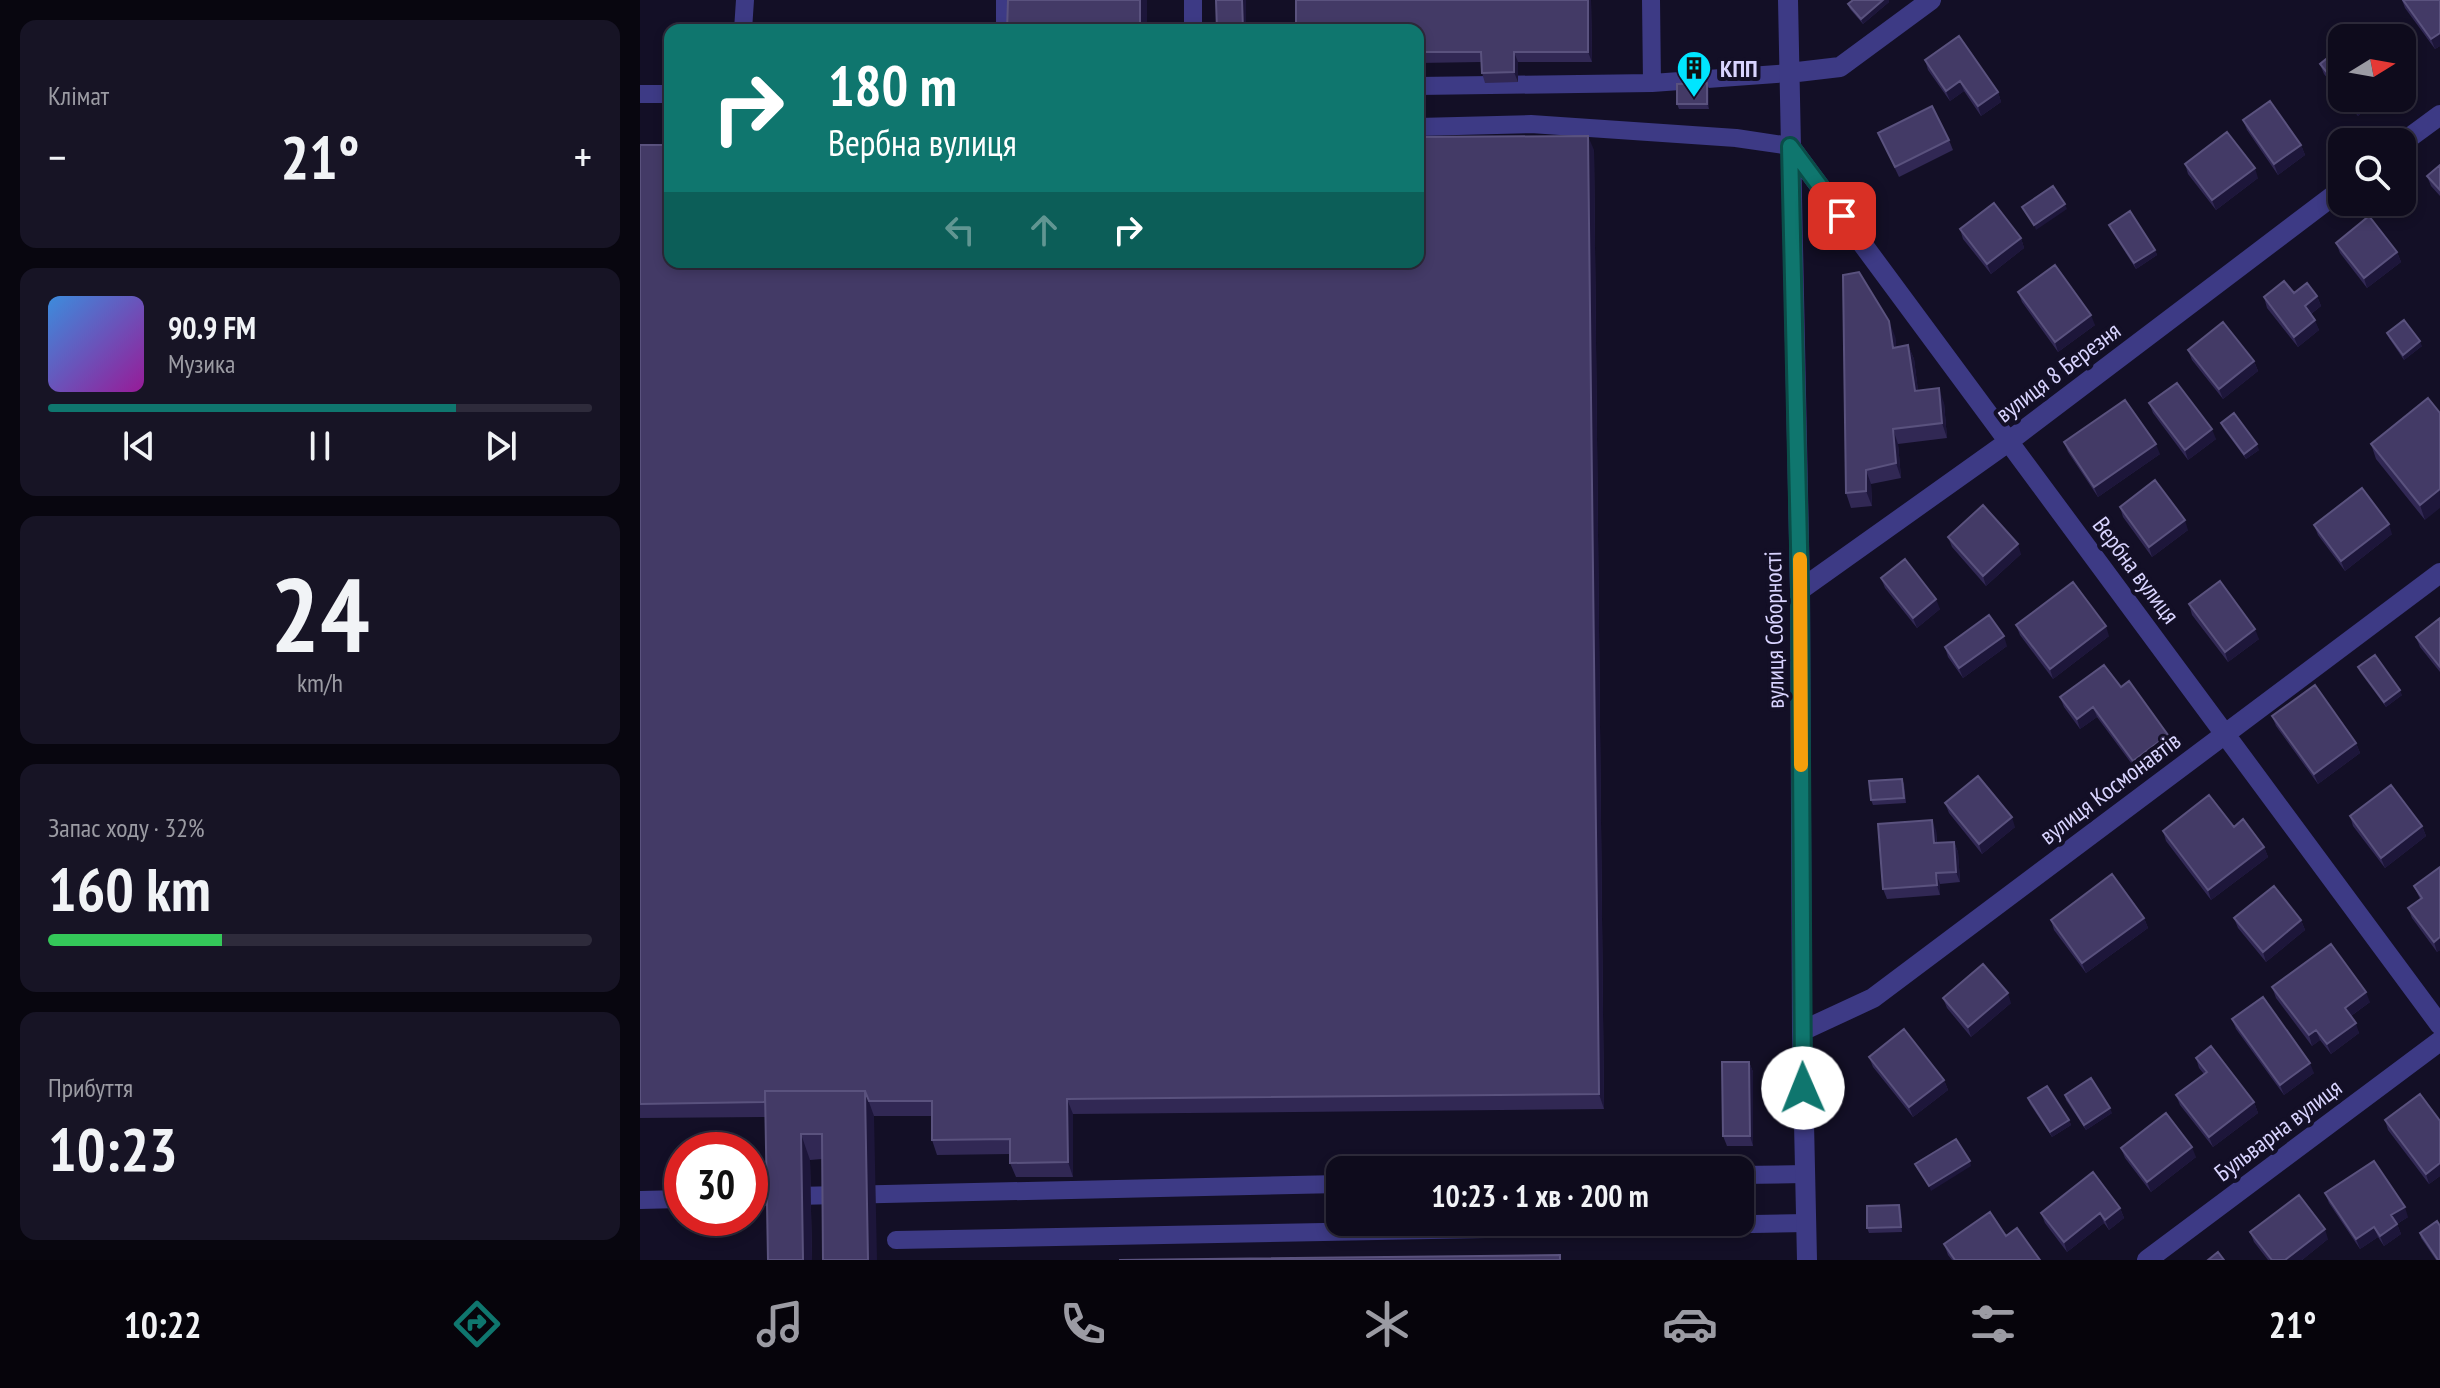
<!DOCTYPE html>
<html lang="uk">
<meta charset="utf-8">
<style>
body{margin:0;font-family:"PT Sans Narrow",sans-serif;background:#171425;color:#f1f3f6;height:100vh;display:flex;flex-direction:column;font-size:30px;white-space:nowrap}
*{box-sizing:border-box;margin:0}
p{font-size:26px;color:#9b9ba3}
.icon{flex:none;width:44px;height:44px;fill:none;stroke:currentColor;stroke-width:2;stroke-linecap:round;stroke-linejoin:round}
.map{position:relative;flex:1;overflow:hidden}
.details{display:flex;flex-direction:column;gap:20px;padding:20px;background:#08060f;width:640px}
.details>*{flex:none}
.guide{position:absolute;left:24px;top:24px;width:760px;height:244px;border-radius:16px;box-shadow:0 4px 12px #0003,0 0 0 2px #2e2b3b;background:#0f766e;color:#fff;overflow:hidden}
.needle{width:52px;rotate:79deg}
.fabs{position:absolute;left:1688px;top:24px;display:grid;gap:16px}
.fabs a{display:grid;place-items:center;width:88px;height:88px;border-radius:16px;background:#0e0b1c;box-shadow:0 4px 12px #0003,0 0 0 2px #2e2b3b;font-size:40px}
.speed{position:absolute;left:24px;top:1132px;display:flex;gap:16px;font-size:40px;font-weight:700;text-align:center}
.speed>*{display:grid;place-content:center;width:104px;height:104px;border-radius:50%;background:#0e0b1c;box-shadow:0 4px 12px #0003,0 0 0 2px #2e2b3b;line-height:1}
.speed .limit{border:12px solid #d22;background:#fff;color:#111}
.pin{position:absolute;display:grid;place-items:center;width:68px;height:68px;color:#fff;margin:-34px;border-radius:16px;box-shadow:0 4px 12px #0006}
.me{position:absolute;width:88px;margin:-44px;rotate:359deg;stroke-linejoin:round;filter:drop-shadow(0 0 6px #0008)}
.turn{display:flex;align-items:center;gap:28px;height:168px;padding:0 32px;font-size:36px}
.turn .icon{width:104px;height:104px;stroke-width:2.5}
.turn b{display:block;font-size:56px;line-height:68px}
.lanes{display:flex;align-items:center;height:76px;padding:0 32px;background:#0003;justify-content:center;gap:40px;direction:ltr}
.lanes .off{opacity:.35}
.big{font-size:60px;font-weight:600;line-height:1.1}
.details .card{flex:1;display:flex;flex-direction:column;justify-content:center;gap:12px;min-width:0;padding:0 28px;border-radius:16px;background:#171425}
.details .dial{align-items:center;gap:0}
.dial b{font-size:104px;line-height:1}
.song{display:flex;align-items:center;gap:24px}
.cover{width:96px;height:96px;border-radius:12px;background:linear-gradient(135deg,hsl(210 70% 55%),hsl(300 70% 35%))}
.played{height:8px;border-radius:4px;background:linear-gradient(90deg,#0f766e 75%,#2e2b3b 75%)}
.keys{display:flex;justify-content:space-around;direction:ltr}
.heat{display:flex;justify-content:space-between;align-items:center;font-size:44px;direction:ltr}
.charge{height:12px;border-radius:6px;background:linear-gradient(90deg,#34c759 32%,#2e2b3b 0)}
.trip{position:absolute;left:686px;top:1156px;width:428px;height:80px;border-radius:16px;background:#0e0b1c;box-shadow:0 4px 12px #0003,0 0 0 2px #2e2b3b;font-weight:600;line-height:80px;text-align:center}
.tabs{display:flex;height:128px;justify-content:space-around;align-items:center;background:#06040b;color:#9b9ba3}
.tabs .icon{width:56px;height:56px}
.tabs .active{color:#0f766e}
.tabs b{font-size:36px;color:#f1f3f6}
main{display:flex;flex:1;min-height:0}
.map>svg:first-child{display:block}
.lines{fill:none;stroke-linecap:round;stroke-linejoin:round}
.lane{stroke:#3d3a85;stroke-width:18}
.street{stroke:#3d3a85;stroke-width:20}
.wall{fill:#312854}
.shaded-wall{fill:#1d163a}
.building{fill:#433a66;stroke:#5a527e;stroke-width:2}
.route-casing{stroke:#0a4d48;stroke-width:20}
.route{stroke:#0f766e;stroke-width:14}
.slow{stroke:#f59e0b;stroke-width:14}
.labels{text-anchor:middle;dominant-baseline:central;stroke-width:8;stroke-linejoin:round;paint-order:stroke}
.poi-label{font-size:24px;font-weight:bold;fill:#d9d4ff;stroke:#130f26;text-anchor:start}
.street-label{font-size:24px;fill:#d9d4ff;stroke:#130f26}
</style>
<main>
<section class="details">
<div class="card"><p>Клімат</p>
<div class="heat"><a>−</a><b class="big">21°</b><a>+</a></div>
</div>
<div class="card">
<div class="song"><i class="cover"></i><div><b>90.9 FM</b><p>Музика</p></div></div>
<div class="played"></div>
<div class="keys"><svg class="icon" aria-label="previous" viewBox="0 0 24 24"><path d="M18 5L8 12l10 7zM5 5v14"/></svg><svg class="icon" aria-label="pause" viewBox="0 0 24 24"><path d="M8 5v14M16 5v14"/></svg><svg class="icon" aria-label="next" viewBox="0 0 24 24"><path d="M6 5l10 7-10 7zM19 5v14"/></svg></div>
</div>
<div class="card dial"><b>24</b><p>km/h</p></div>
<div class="card"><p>Запас ходу · 32%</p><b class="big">160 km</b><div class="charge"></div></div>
<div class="card"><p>Прибуття</p><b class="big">10:23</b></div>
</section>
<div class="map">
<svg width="1800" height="1260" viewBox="0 0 1800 1260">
<rect width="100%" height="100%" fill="#130f26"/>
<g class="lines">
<path class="lane" d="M1011 0 1012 83
M103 30 105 0
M365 30V0
M553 30V0
M778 86 1012 83 1149 73
M0 94H30
M778 127 891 124 1096 138 1150 146
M1100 1175 1165 1174
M110 1197 700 1184
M0 1200 42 1199
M256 1240 1166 1223"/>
<path class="street" d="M1148 0 1160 590 1162 1031 1167 1260
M1149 73 1200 67 1291 0
M1762 143 1800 115
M1150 146 1800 1025
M1160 590 1368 442 1702 189
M1162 1031 1233 998 1800 573
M1507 1260 1800 1041"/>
</g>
<path class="wall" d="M951 0 952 62H878V82L845 83 842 73 841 62 778 63V30Z
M1762 0H1800V46L1795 49 1765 8Z
M1249 2 1223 24 1210 9 1208 4Z
M1702 46V96L1684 74 1680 64Z
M1285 60 1358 92 1361 102 1341 116 1324 91 1310 101 1288 70Z
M1069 89V109H1039L1037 104Z
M1703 98H1739L1718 116Z
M1603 120 1661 145 1665 155 1638 175 1607 130Z
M1238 133 1309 140 1313 150 1259 177Z
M0 145 954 150 964 1109 433 1114V1177H376L370 1163V1154L297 1155 292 1140V1116H234L182 1159 170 1160 172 1260H128L125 1117 0 1118Z
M1545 164 1618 178 1576 210 1548 174Z
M1800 165V196L1791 186 1787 176Z
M1469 225 1515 250 1517 255 1496 269 1471 230Z
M1320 229 1381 238 1384 248 1351 274 1323 239Z
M1696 243 1757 252 1761 262 1727 288 1700 253Z
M1378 292 1455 325 1418 352 1382 302Z
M1654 293 1677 296 1681 306 1671 314 1679 330 1658 347 1627 308 1624 297Z
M1747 333 1782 346 1764 360 1749 338Z
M1255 336 1256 347 1268 345 1274 359 1278 391 1304 403 1307 438 1258 444 1261 478 1231 484 1232 506 1211 508 1206 493Z
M1548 350 1614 361 1618 371 1583 399 1552 360Z
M1788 398 1785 520 1736 459 1731 444Z
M1509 403 1576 439 1548 460 1513 413Z
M1581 423 1619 450 1606 459 1583 428Z
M1424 442 1520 454 1458 497 1428 452Z
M1480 507 1548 530 1512 557 1483 517Z
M1674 525 1752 534 1705 571 1678 535Z
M1308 537 1381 554 1346 586 1312 547Z
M1241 578 1300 609 1277 628 1245 588Z
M1549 604 1619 639 1588 662 1552 615Z
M1800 618V672L1780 647 1776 637Z
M1376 625 1469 636 1413 679 1380 635Z
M1367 646 1323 678 1308 657 1305 647Z
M1718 667 1762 695 1746 707 1720 672Z
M1481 687 1532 745 1497 771 1457 717 1440 729 1424 707 1420 697Z
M1632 716 1716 743 1720 753 1678 784 1636 726Z
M1262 779 1264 784 1266 803 1233 805 1231 800Z
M1305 803 1375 827 1342 854 1309 813Z
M1710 816 1782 826 1786 836 1745 868 1713 826Z
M1594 827 1624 847 1628 857 1571 900 1526 841 1523 831Z
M1296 830 1297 843 1314 842 1318 852 1320 882 1300 884V895L1247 899 1243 889Z
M1800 867V950L1797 952 1772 918 1768 908 1780 899 1774 886Z
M1504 918 1508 928 1446 973 1414 930 1411 920Z
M1594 918 1661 920 1665 930 1626 962 1598 928Z
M1632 987 1730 1002 1711 1016 1719 1033 1691 1054 1680 1040 1672 1046 1636 998Z
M1303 998 1371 1003 1331 1037 1307 1008Z
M1592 1019 1674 1073 1644 1095 1596 1029Z
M1229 1057 1304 1080 1308 1090 1273 1117 1233 1067Z
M1556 1058 1614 1102 1618 1113 1573 1147 1540 1105 1536 1095 1564 1074 1559 1068Z
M1109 1062 1113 1072V1146H1087L1083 1136Z
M1425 1095 1472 1113 1446 1130 1426 1100Z
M1388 1098 1429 1120 1431 1125 1412 1137 1390 1104Z
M1745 1120 1800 1121V1176L1789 1184 1748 1130Z
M1481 1148 1556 1157 1511 1192 1485 1158Z
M1685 1193 1768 1217 1757 1224 1761 1234 1744 1246 1738 1237 1720 1249 1689 1203Z
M1480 1208 1484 1218 1469 1230 1464 1223 1427 1252 1405 1223 1401 1213Z
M1261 1211 1262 1232 1229 1233 1227 1228Z
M1610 1232 1688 1239 1662 1260H1628L1614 1242Z
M1780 1233 1800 1260H1796L1781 1238Z
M1366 1236 1400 1260H1312L1308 1255 1304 1244Z"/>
<path class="shaded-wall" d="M500 0H507V30H500Z
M602 0H606V30H603Z
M948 0H951L952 62 948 52Z
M1243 0H1249V2L1223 24 1221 19Z
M1800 33V46L1795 49 1791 39Z
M874 52 878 62V82L874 72Z
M1320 81 1324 91 1310 101 1306 91Z
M1067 83 1069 89V109L1067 104Z
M1358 92 1361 102 1341 116 1338 106Z
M1723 98H1739L1718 116 1714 105Z
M948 136 954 150 964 1109 959 1094Z
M1661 145 1665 155 1638 175 1634 164Z
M1615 168 1618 178 1576 210 1572 200Z
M1425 204 1427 209 1396 230 1394 225Z
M1381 238 1384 248 1351 274 1347 264Z
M1515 250 1517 255 1496 269 1494 263Z
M1757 252 1761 262 1727 288 1724 278Z
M1677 296 1681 306 1668 316 1665 306Z
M1451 315 1455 325 1418 352 1415 342Z
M1675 320 1679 330 1658 347 1654 337Z
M1249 321 1255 336 1258 363 1253 348Z
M1780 341 1782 346 1764 360 1763 355Z
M1268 345 1274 359 1280 406 1275 391Z
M1614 361 1618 371 1583 399 1579 389Z
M1299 388 1304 403 1307 438 1302 423Z
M1253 429 1258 444 1261 478 1256 463Z
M1572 429 1576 439 1548 460 1545 450Z
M1516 444 1520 454 1458 497 1454 487Z
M1617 444 1619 450 1606 459 1604 454Z
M1226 470 1231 484 1232 506 1226 491Z
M1800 489V508L1785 520 1780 505Z
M1545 520 1548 530 1512 557 1509 547Z
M1749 524 1752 534 1705 571 1701 561Z
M1378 544 1381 554 1346 586 1343 576Z
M1296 599 1300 609 1277 628 1273 618Z
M1466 626 1469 636 1413 679 1410 669Z
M1615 629 1619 639 1588 662 1585 652Z
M1364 636 1367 646 1323 678 1319 668Z
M1760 690 1762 695 1746 707 1744 702Z
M1453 707 1457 717 1440 729 1437 719Z
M1528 735 1532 745 1497 771 1493 761Z
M1716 743 1720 753 1678 784 1674 774Z
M1372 817 1375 827 1342 854 1339 844Z
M1292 820 1296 830 1297 853 1294 843Z
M1782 826 1786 836 1745 868 1741 858Z
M1314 842 1318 852 1320 882 1316 872Z
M1624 847 1628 857 1571 900 1568 890Z
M1296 873 1300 884V895L1297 885Z
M1504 918 1508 928 1446 973 1442 963Z
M1661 920 1665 930 1626 962 1623 952Z
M1800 937V950L1797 952 1794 942Z
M1726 992 1730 1002 1708 1018 1705 1008Z
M1368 993 1371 1003 1331 1037 1328 1027Z
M1716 1023 1719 1033 1691 1054 1687 1044Z
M1676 1030 1680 1040 1672 1046 1669 1035Z
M1109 1062 1113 1072V1146L1110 1136Z
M1670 1063 1674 1073 1644 1095 1640 1085Z
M1304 1080 1308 1090 1273 1117 1269 1107Z
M225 1091 234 1116 237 1260H228Z
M427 1099 433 1114V1177L428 1162Z
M1614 1102 1618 1113 1573 1147 1569 1137Z
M1470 1108 1472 1113 1446 1130 1444 1125Z
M1429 1120 1431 1125 1412 1137 1410 1132Z
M161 1134 170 1160 172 1260H163Z
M1552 1147 1556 1157 1511 1192 1507 1182Z
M1330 1161 1331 1166 1291 1191 1289 1186Z
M1800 1163V1176L1789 1184 1786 1174Z
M1259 1205 1261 1211 1262 1232 1261 1227Z
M1765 1207 1768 1217 1755 1225 1751 1215Z
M1480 1208 1484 1218 1469 1230 1465 1220Z
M1460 1213 1464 1223 1427 1252 1424 1242Z
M1757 1224 1761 1234 1744 1246 1740 1236Z
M1734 1227 1738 1237 1720 1249 1716 1239Z
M1685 1229 1688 1239 1662 1260H1645Z"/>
<path class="building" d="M368 0H500V30H367Z
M576 0H602L603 30H577Z
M656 0H948V52H874V72L842 73 841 52H778V30H656Z
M1213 0H1243L1221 19 1208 4Z
M1763 0H1800V33L1791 39Z
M1720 32 1725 38H1712Z
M1319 36 1358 92 1338 106 1320 81 1306 91 1285 60Z
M1702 46V91L1680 64Z
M1067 83V104H1037V84Z
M1708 98H1723L1714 105Z
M1630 101 1661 145 1634 164 1603 120Z
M1292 106 1309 140 1255 167 1238 133Z
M1587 132 1615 168 1572 200 1545 164Z
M948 136 959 1094 427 1099 428 1162 370 1163V1139L292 1140V1101H229L225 1091H125V1102L0 1104V145H30V262H778V137Z
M1800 165V190L1787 176Z
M1413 186 1425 204 1394 225 1382 207Z
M1354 203 1381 238 1347 264 1320 229Z
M1490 211 1515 250 1494 263 1469 225Z
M1729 216 1757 252 1724 278 1696 243Z
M1415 265 1451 315 1415 342 1378 292Z
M1219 272 1249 321 1253 348 1268 345 1275 391 1299 388 1302 423 1253 429 1256 463 1226 470V491L1206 493 1203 275Z
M1644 281 1654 293 1667 283 1677 296 1665 306 1675 320 1654 337 1624 297Z
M1764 320 1780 341 1763 355 1747 333Z
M1583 322 1614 361 1579 389 1548 350Z
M1537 383 1572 429 1545 450 1509 403Z
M1788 398 1800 413V489L1780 505 1731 444Z
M1485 400 1516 444 1454 487 1424 442Z
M1594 413 1617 444 1604 454 1581 423Z
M1515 480 1545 520 1509 547 1480 507Z
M1722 488 1749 524 1701 561 1674 525Z
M1343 505 1378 544 1343 576 1308 537Z
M1265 559 1296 599 1273 618 1241 578Z
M1580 581 1615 629 1585 652 1549 604Z
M1433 582 1466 626 1410 669 1376 625Z
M1349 615 1364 636 1319 668 1305 647Z
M1800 618V667L1776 637Z
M1735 655 1760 690 1744 702 1718 667Z
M1464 665 1481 687 1489 681 1528 735 1493 761 1453 707 1437 719 1420 697Z
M1675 685 1716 743 1674 774 1632 716Z
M1338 776 1372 817 1339 844 1305 803Z
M1262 779 1264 798 1231 800 1229 781Z
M1751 785 1782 826 1741 858 1710 816Z
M1569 795 1594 827 1603 819 1624 847 1568 890 1523 831Z
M1292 820 1294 843 1314 842 1316 872 1296 873 1297 885 1243 889 1238 824Z
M1800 867V937L1794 942 1768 908 1782 898 1774 886Z
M1472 874 1504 918 1442 963 1411 920Z
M1634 886 1661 920 1623 952 1594 918Z
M1691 944 1726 992 1705 1008 1716 1023 1687 1044 1676 1030 1669 1035 1632 987Z
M1343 964 1368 993 1328 1027 1303 998Z
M1623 997 1670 1063 1640 1085 1592 1019Z
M1264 1029 1304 1080 1269 1107 1229 1057Z
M1571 1046 1614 1102 1569 1137 1536 1095 1567 1072 1556 1058Z
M1082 1062H1109L1110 1136H1083Z
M1451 1078 1470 1108 1444 1125 1425 1095Z
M1407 1086 1429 1120 1410 1132 1388 1098Z
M125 1091H225L228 1260H183L182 1134H161L163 1260H128Z
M1780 1094 1800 1121V1163L1786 1174 1745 1120Z
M1526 1113 1552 1147 1507 1182 1481 1148Z
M1316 1139 1330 1161 1289 1186 1275 1164Z
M1734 1161 1765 1207 1751 1215 1757 1224 1740 1236 1734 1227 1716 1239 1685 1193Z
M1453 1172 1480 1208 1465 1220 1460 1213 1424 1242 1401 1213Z
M1659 1195 1685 1229 1645 1260H1632L1610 1232Z
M1259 1205 1261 1227 1227 1228V1206Z
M1350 1212 1366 1236 1377 1228 1400 1260H1315L1304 1244Z
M1797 1221 1800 1226V1260H1798L1780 1233Z
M1578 1252 1584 1260H1568Z
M920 1255V1260H479Z"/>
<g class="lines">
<g class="route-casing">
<path id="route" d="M1163 1088 1160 590 1150 146 1202 216"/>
</g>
<use href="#route" class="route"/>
<path class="slow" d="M1160 559 1161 765"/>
</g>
<defs>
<g id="building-pin" transform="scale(1.8)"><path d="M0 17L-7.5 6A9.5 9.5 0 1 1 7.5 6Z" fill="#00e5ff" stroke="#130f26"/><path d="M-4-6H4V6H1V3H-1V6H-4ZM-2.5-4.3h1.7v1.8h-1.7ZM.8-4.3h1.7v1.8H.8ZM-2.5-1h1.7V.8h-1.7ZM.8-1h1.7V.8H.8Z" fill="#111"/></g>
</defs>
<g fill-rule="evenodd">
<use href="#building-pin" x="1054" y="68"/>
</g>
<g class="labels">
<g class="poi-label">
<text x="1080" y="68">КПП</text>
</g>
<g class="street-label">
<text transform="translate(1418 372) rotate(-37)">вулиця 8 Березня</text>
<text transform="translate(1496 570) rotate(53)">Вербна вулиця</text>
<text transform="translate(1134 630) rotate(-91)">вулиця Соборності</text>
<text transform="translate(1470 788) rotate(-37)">вулиця Космонавтів</text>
<text transform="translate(1638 1130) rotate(-37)">Бульварна вулиця</text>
</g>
</g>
</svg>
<div class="fabs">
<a><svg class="needle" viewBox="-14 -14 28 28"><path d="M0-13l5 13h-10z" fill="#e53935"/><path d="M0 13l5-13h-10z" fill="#9b9ba3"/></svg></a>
<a><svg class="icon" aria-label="search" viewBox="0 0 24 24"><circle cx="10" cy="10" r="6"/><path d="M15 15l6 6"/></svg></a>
</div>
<div class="speed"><div class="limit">30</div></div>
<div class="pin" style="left:1202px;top:216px;background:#d93025"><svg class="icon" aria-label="arrive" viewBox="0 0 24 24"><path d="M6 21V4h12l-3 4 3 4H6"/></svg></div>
<svg class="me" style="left:1163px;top:1088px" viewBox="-20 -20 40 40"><circle r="19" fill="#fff"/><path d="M0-13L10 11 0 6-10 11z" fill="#0f766e"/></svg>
<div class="trip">10:23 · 1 хв · 200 m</div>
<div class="guide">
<div class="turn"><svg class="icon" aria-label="right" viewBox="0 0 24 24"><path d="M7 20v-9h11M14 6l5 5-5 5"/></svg><div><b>180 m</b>Вербна вулиця</div></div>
<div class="lanes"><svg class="icon off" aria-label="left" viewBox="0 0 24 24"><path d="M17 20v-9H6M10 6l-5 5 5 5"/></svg><svg class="icon off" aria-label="ahead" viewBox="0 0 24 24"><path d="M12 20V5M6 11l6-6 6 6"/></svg><svg class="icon" aria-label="right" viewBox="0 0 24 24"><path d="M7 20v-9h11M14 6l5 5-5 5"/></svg></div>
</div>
</div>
</main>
<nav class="tabs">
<b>10:22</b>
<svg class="icon active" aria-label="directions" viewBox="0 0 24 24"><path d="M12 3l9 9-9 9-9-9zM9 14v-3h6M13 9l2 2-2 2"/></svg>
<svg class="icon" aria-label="music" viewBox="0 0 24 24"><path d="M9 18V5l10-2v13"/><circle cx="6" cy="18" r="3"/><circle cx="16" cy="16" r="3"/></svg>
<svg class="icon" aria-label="phone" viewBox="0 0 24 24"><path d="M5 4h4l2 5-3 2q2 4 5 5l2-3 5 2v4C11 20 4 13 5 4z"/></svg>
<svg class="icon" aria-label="climate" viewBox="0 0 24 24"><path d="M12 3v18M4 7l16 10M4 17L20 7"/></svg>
<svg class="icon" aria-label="car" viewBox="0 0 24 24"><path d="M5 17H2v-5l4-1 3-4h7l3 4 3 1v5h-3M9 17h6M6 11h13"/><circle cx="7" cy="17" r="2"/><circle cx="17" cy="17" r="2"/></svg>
<svg class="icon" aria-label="filters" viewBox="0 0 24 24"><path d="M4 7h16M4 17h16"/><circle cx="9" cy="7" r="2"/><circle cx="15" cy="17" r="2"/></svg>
<b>21°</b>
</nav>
